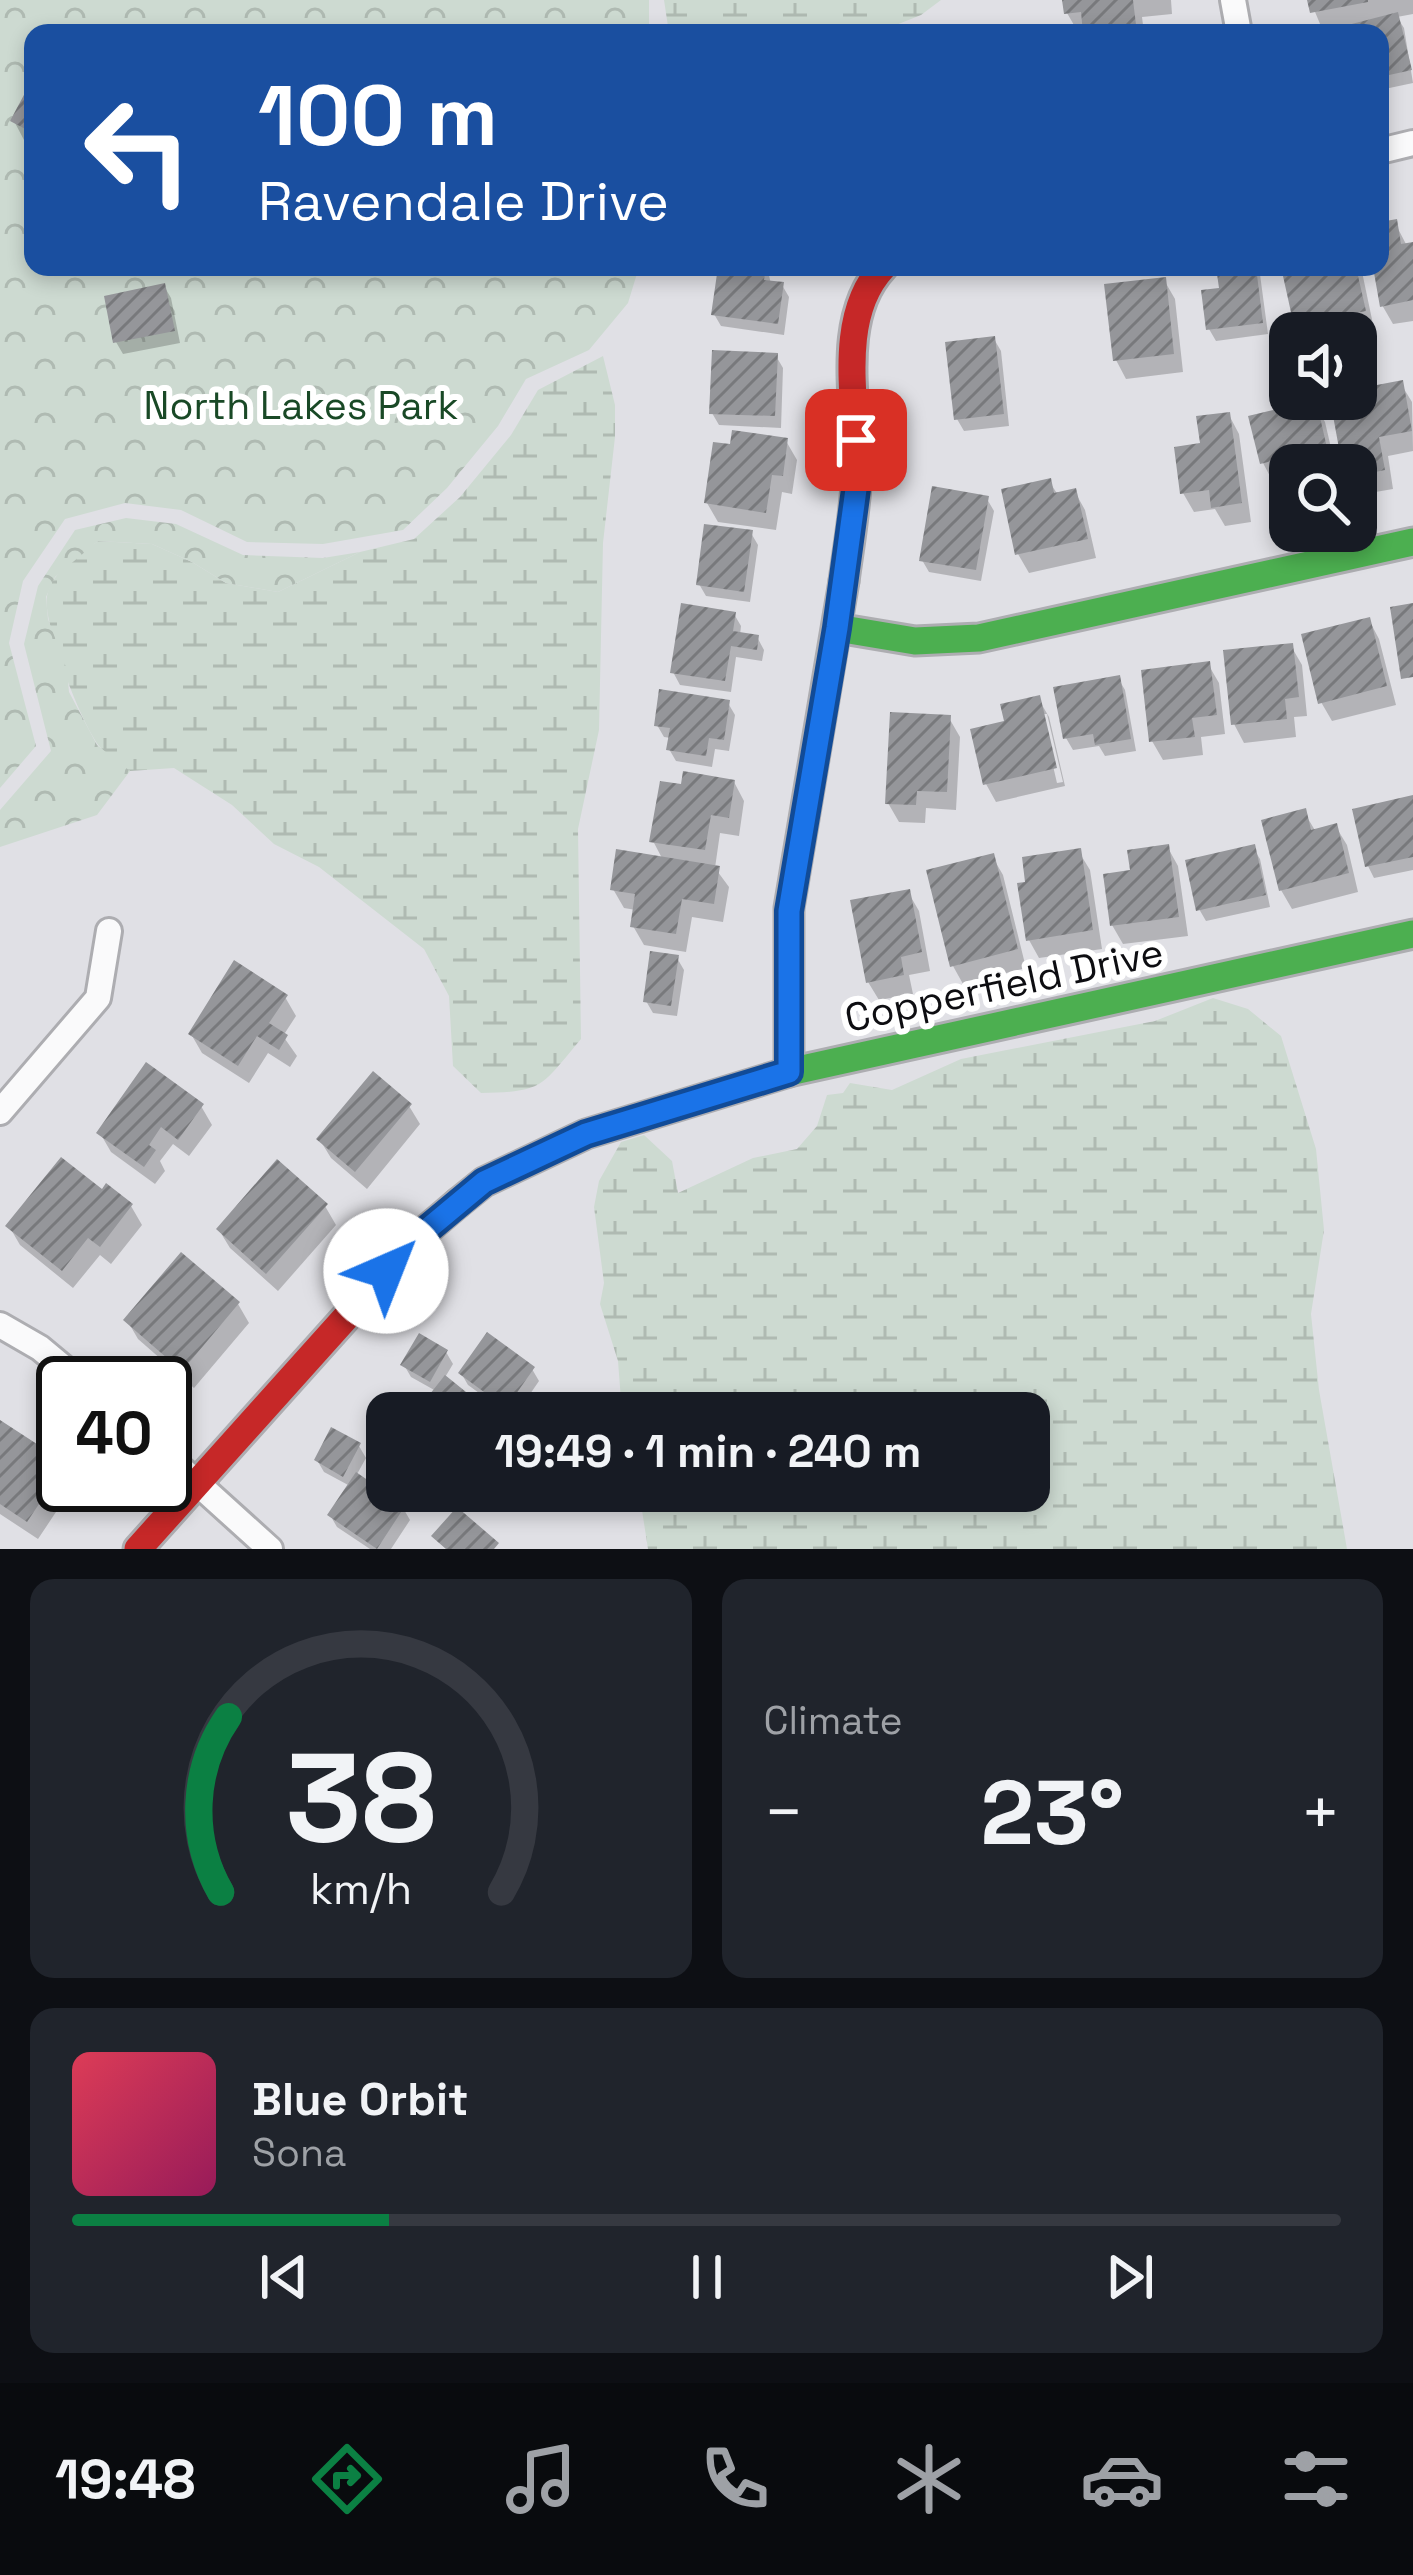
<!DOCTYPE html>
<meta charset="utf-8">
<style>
body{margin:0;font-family:"Space Grotesk",sans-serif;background:#20242c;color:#f1f3f6;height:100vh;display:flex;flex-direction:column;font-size:45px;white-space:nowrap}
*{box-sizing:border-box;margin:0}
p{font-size:39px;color:#9ea1a6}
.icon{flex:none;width:66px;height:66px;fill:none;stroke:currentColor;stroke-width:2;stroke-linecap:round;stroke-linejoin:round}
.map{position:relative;height:1549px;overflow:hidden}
.side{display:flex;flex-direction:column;gap:30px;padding:30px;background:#0d0f14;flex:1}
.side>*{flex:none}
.hud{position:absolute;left:24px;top:24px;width:1365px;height:252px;border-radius:24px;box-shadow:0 6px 18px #0003;background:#1a4fa0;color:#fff;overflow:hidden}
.controls{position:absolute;left:1269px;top:312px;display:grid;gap:24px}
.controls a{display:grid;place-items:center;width:108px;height:108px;border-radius:24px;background:#171b24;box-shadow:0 6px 18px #0003;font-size:60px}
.speed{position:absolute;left:36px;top:1356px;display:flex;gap:24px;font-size:60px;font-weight:700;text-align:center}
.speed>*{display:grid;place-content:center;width:156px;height:156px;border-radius:50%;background:#171b24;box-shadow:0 6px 18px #0003;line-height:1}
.speed .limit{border:6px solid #111;border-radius:18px;background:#fff;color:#111}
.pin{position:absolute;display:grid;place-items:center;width:102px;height:102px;color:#fff;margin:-51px;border-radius:24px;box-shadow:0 6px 18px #0006}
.me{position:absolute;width:132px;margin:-66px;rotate:44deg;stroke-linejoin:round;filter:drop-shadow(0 0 9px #0008)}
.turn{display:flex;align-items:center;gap:42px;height:252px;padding:0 36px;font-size:54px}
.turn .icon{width:156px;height:156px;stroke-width:2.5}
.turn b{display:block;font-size:84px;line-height:102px}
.big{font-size:90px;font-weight:600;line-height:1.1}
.side .widget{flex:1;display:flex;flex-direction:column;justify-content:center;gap:18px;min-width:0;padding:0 42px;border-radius:24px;background:#20242c}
.side .dial{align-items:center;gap:0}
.dial svg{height:312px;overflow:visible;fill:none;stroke:#363941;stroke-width:7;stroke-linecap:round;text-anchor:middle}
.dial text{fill:#f1f3f6;stroke:none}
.song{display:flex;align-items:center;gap:36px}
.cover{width:144px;height:144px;border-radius:18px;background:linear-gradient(135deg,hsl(350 70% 55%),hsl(330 70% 35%))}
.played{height:12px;border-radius:6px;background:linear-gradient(90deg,#0b8043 25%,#363941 25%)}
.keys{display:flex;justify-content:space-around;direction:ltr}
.heat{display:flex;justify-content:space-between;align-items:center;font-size:66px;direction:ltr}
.side .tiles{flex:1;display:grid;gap:30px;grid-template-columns:1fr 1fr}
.widget:last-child{grid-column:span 2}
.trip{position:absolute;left:366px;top:1392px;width:684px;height:120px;border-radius:24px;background:#171b24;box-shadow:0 6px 18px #0003;font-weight:600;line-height:120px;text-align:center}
.dock{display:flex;height:192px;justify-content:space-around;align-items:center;background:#090b0e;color:#9ea1a6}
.dock .icon{width:84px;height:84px}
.dock .on{color:#0b8043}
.dock b{font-size:54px;color:#f1f3f6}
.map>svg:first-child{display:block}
.wetland{fill:url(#wetland-marsh)}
.park{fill:url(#park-crowns)}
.shadow{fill:#0003;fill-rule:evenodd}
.building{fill:url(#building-hatch)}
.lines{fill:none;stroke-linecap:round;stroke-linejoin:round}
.street-casing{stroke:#adadb1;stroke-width:30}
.fast-casing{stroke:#adadb1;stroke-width:33}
.slow-casing{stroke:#adadb1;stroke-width:33}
.jam-casing{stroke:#adadb1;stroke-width:33}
.street{stroke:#fafafb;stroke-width:24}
.fast{stroke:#4caf50;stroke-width:27}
.slow{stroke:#ffc107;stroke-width:27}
.jam{stroke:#c62828;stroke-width:27}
.route-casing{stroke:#114b97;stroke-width:30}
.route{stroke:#1a73e8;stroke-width:21}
.labels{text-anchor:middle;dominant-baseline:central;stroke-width:12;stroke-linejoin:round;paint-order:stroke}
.park-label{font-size:39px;fill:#194926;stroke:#fff}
.street-label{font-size:39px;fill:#0d0d11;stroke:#fff}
</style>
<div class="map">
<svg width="1413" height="1549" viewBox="0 0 1413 1549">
<defs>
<pattern id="wetland-marsh" width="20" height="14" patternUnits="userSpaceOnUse" patternTransform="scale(3)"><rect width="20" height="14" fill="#cddad1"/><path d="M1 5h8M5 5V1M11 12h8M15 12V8" fill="none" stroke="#afbab2"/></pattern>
<pattern id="park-crowns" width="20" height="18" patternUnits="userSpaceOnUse" patternTransform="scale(3)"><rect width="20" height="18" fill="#cddad1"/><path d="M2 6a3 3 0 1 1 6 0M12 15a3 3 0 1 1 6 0" fill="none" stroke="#afbab2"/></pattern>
<pattern id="building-hatch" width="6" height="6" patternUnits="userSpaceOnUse" patternTransform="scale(3)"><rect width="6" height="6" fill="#95969a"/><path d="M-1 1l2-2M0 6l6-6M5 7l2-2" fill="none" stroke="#78797c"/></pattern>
</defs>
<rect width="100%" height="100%" fill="#e0e0e5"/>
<path class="wetland" d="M664 0H941L921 15 876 33H669Z
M603 356 615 405V437L603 543 599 730 578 829 581 1039C541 1086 545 1092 481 1093L453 1066 449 996 424 949 319 867 274 844 232 805 174 768 130 771C120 764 108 757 100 747 82 726 42 622 47 596 52 571 79 555 98 541L152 544 192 562 226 583 278 592 360 552 414 539 460 497 511 435 538 390Z
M1213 998 1248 1009 1281 1036 1316 1149 1324 1230 1311 1314 1319 1390 1347 1549H648L639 1491H1029V1413H622L618 1361 600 1304 604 1283 594 1207 599 1181 621 1142 644 1135 672 1161 678 1193 753 1158 797 1149 817 1126 827 1095 843 1093 850 1083 892 1090 961 1059 1155 1021Z"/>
<path class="park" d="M0 0H649V33H33V267H639L628 303 589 350 526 379 498 426 447 488 403 530 323 544 247 542 181 510 125 503 65 519 23 581 9 643 36 746 0 788Z
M126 518 176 524 243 555 323 558 360 552 278 592 226 583 192 562 152 544 98 541 55 577 46 597 48 619 67 670 69 692 97 745 130 771 97 815 0 847V810L51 751 24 644 38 586 75 530Z"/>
<path class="shadow" d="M1065 0H1171L1172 14 1142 17 1144 33 1078 32 1067 13Z
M1310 0H1413V14L1397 17 1404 28 1413 83 1380 90V33H1348L1347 26 1323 31Z
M33 84V144L24 140 14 121Z
M1395 223 1407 246 1413 245V321L1393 324 1382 305 1376 267H1380V225Z
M721 267H767L771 284 782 285 789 297 784 335 721 326 714 314Z
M1219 267H1259L1268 334 1216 341 1209 329 1222 291Z
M1321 267H1361L1374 329 1369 330 1370 337 1356 340V333H1301L1297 325Z
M1164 280 1175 299 1183 372 1126 379 1116 360Z
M164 286 171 298 180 343 123 354 116 342Z
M994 339 1001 351 1009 426 964 431 957 419Z
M776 356 783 368 781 428 719 425 712 413Z
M1401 384 1412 402 1413 451 1388 456 1393 489 1358 495 1356 465H1345L1333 399H1356V392Z
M1314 403 1325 422 1335 465H1290V478L1273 482 1263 463Z
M1229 415 1239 434 1251 522 1225 526 1215 509 1194 512 1183 493 1203 446Z
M786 441 797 460 792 494 782 492 776 530 718 522 707 503Z
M1049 481 1058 495 1075 492 1085 510 1096 558 1029 573 1018 554Z
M987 499 994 511 981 581 929 572 922 560Z
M751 533 758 545 750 602 706 596 699 584Z
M734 614 741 626 740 635 757 637 764 650 762 661 736 657 731 692 680 685 673 672Z
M1369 620 1379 639 1396 705 1332 721 1321 702Z
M1291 646 1302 665 1307 716 1294 717 1296 737 1244 743 1234 724Z
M1208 664 1219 683 1225 734 1201 737 1203 755 1163 760 1152 741Z
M1118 678 1125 690 1136 751 1105 756 1099 746 1073 750 1066 738Z
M1038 698 1049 717 1065 786 996 802 986 784ZM1041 714H1047L1063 782 1057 783Z
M728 703 735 715 729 751 715 749 712 767 676 761 669 749 671 738 664 737 657 725Z
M949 718 960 737 956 810 926 808 925 823 899 822 888 803Z
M734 782 744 801 739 836 720 833 715 868 729 887 723 922 692 917 686 952 644 945 633 926 636 910 624 908 613 889 663 860 653 841 683 788Z
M1413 798V870L1374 878 1368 866Z
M1304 812 1316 832 1336 827 1347 845 1358 892 1292 909 1281 890Z
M1168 848 1178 866 1188 936 1123 944 1112 925Z
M1253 848 1260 859 1270 907 1206 921 1199 909Z
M1079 852 1090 870 1102 949 1039 958 1029 940Z
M992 856 1003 875 1026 968 963 984 953 966Z
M908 892 919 911 930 971 909 975 913 994 879 1000 868 982Z
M677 958 684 970 677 1016 653 1013 646 1001Z
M285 997 296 1016 283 1036 297 1056 290 1067 268 1053 249 1083 202 1053 191 1034Z
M201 1106 212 1125 189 1156 173 1144 160 1161 165 1171 155 1184 111 1152 100 1133Z
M409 1106 420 1124 367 1189 331 1158 320 1140Z
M107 1187 131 1206 142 1225 111 1264 100 1255 73 1288 20 1245 9 1226 102 1193Z
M325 1206 336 1225 278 1291 230 1248 219 1230Z
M238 1304 249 1323 194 1388 138 1339 127 1320Z
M446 1352 453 1364 444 1379 487 1413H434L429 1399 436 1391 411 1377 404 1365Z
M532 1369 539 1381 517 1413H507L468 1385 461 1373Z
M0 1423 63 1465V1485H74L38 1539 0 1514Z
M359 1446 366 1458 356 1476 403 1508 410 1520 391 1549H370L337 1527 330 1515 350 1486 324 1472 317 1460Z
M400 1491H433L420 1508Z"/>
<path class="building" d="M1062 0H1133L1137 33H1083L1081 12 1064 14Z
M1307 0H1368V2L1310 13Z
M1398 12 1412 70 1380 77V33H1345L1344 26Z
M33 78V133L10 121Z
M1397 219 1401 244 1413 242V300L1380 307 1373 267H1380V222Z
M718 267H766L764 280 784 282 778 324 711 315Z
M1216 267H1256L1263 323 1206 330 1201 290 1219 288Z
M1318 267H1356L1366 311 1294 326 1283 276Z
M1166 277 1174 354 1113 361 1104 284Z
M165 283 175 331 113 343 104 296Z
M1367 316 1370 332 1332 333 1330 323Z
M995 336 1004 414 954 420 945 342Z
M712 350 778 353 775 416 709 414Z
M1403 380 1412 431 1379 437 1385 470 1356 476V465H1342L1330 399H1356V389Z
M1316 400 1331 465H1295L1293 456 1260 464 1248 416Z
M1230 412 1242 503 1211 508 1209 490 1180 494 1174 447 1200 443 1196 416Z
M732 430 788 438 783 476 772 475 766 513 704 503 713 442 730 444Z
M1051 478 1054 493 1076 488 1088 539 1015 555 1001 489Z
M932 486 989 496 976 570 919 561Z
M704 524 753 530 744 592 696 585Z
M681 603 736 612 733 631 759 635 757 650 731 646 725 681 670 673Z
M1413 603V677L1401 679 1390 607Z
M1370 617 1387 686 1318 704 1301 634Z
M1293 643 1299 697 1285 699 1287 719 1231 725 1223 650Z
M1210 661 1217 715 1192 718 1195 737 1149 742 1141 670Z
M1120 675 1131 739 1095 745 1093 734 1063 739 1053 687Z
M659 689 730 700 724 740 709 738 706 756 666 750 670 728 654 726Z
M1040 695 1057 768 983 785 970 729 1004 721 1000 704Z
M890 712 951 715 947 792 917 791 916 805 885 804Z
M683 771 735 780 729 818 711 815 705 850 649 842 660 781 681 784Z
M1413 795V857L1365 867 1352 809Z
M1306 808 1311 830 1337 823 1349 873 1279 891 1261 820Z
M1169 844 1179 917 1110 926 1103 874 1130 870 1127 850Z
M1255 844 1266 895 1196 911 1185 860Z
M1081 848 1093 930 1026 941 1017 883 1025 882 1022 857Z
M616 849 720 866 714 904 682 899 676 934 630 927 635 894 610 890Z
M994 853 1018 949 950 967 926 870Z
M910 889 922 952 901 957 904 975 866 983 850 900Z
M650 951 679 955 671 1006 643 1002Z
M234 960 288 995 269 1023 288 1035 279 1050 257 1036 238 1066 188 1034Z
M146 1062 204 1104 178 1140 161 1127 149 1145 156 1150 144 1167 96 1133Z
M373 1071 412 1104 355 1172 316 1139Z
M61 1157 102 1189 106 1183 133 1204 100 1247 88 1238 62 1271 5 1226Z
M277 1159 328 1204 266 1274 216 1229Z
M181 1252 240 1302 182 1371 123 1320Z
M487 1332 535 1367 506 1408 458 1373Z
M419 1333 448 1350 430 1382 400 1365Z
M445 1375 492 1413H430L435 1407 426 1399Z
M0 1420 63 1461V1468L27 1522 0 1504Z
M331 1427 361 1443 343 1477 314 1460Z
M387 1437V1477L368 1461Z
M356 1472 405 1506 377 1549 327 1515Z
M457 1507 499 1543 494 1549H446L431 1536Z"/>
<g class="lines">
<g class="street-casing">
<path id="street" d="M1233 0 1239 33
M1380 151 1413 143
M0 1112 98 998 109 931
M0 1325 40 1348 82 1383
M165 1454 270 1549"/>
</g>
<g class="fast-casing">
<path id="fast" d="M837 628 915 641 979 638 1413 542
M458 1203 484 1182 586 1134 789 1072 1413 934"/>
</g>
<g class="slow-casing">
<path id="slow" d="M789 1072V908L844 581"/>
</g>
<g class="jam-casing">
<path id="jam" d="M844 581C849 544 856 506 857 468 857 405 835 318 883 267
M138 1549 418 1237 458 1203"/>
</g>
<use href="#street" class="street"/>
<use href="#fast" class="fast"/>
<use href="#slow" class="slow"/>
<use href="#jam" class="jam"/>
</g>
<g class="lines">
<g class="route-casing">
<path id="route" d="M386 1271 418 1237 484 1182 586 1134 789 1072V911L837 628 857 482 856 440"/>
</g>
<use href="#route" class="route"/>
</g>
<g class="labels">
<g class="park-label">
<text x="301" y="405">North Lakes Park</text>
</g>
<g class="street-label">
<text transform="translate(1004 985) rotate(-12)">Copperfield Drive</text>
</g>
</g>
</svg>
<div class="controls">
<a><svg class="icon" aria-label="sound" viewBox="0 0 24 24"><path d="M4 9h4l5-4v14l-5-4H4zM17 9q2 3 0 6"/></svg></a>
<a><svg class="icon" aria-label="search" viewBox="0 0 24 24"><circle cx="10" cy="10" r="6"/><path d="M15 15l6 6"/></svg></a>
</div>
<div class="speed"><div class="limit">40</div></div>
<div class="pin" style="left:856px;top:440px;background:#d93025"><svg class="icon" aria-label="arrive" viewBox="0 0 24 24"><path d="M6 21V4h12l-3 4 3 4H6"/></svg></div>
<svg class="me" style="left:386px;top:1271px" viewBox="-20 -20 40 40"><circle r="19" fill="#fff"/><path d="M0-13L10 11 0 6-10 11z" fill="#1a73e8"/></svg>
<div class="trip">19:49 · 1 min · 240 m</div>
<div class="hud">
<div class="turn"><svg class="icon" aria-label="left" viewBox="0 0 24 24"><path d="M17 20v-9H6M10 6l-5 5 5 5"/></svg><div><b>100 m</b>Ravendale Drive</div></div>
</div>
</div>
<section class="side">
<div class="tiles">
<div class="widget dial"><svg viewBox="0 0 100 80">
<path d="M14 69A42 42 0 1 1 86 69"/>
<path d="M14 69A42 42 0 0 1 16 24" stroke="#0b8043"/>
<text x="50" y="56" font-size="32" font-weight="700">38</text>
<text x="50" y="72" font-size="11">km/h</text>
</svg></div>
<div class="widget"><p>Climate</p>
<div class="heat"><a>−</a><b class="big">23°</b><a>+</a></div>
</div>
<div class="widget">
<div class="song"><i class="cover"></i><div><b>Blue Orbit</b><p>Sona</p></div></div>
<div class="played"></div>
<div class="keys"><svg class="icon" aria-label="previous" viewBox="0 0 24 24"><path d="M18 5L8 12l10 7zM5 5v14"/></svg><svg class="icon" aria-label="pause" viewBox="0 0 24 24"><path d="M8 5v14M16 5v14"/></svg><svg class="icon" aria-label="next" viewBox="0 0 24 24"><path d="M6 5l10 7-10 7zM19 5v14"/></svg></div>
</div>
</div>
</section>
<nav class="dock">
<b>19:48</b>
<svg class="icon on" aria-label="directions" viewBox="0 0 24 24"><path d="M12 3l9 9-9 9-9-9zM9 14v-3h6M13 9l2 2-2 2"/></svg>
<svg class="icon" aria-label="music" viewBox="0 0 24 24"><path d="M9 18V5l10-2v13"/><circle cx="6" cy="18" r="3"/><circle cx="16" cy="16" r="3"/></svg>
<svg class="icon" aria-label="phone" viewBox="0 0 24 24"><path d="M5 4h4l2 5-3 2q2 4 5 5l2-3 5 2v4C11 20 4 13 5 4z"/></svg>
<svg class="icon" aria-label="climate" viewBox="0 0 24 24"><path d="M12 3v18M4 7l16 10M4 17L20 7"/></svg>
<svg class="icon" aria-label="car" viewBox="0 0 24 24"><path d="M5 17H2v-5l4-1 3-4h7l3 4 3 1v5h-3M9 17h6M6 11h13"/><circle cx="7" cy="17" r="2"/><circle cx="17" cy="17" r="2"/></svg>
<svg class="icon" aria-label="filters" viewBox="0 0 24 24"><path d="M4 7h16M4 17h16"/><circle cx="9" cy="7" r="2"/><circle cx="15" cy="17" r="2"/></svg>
</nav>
